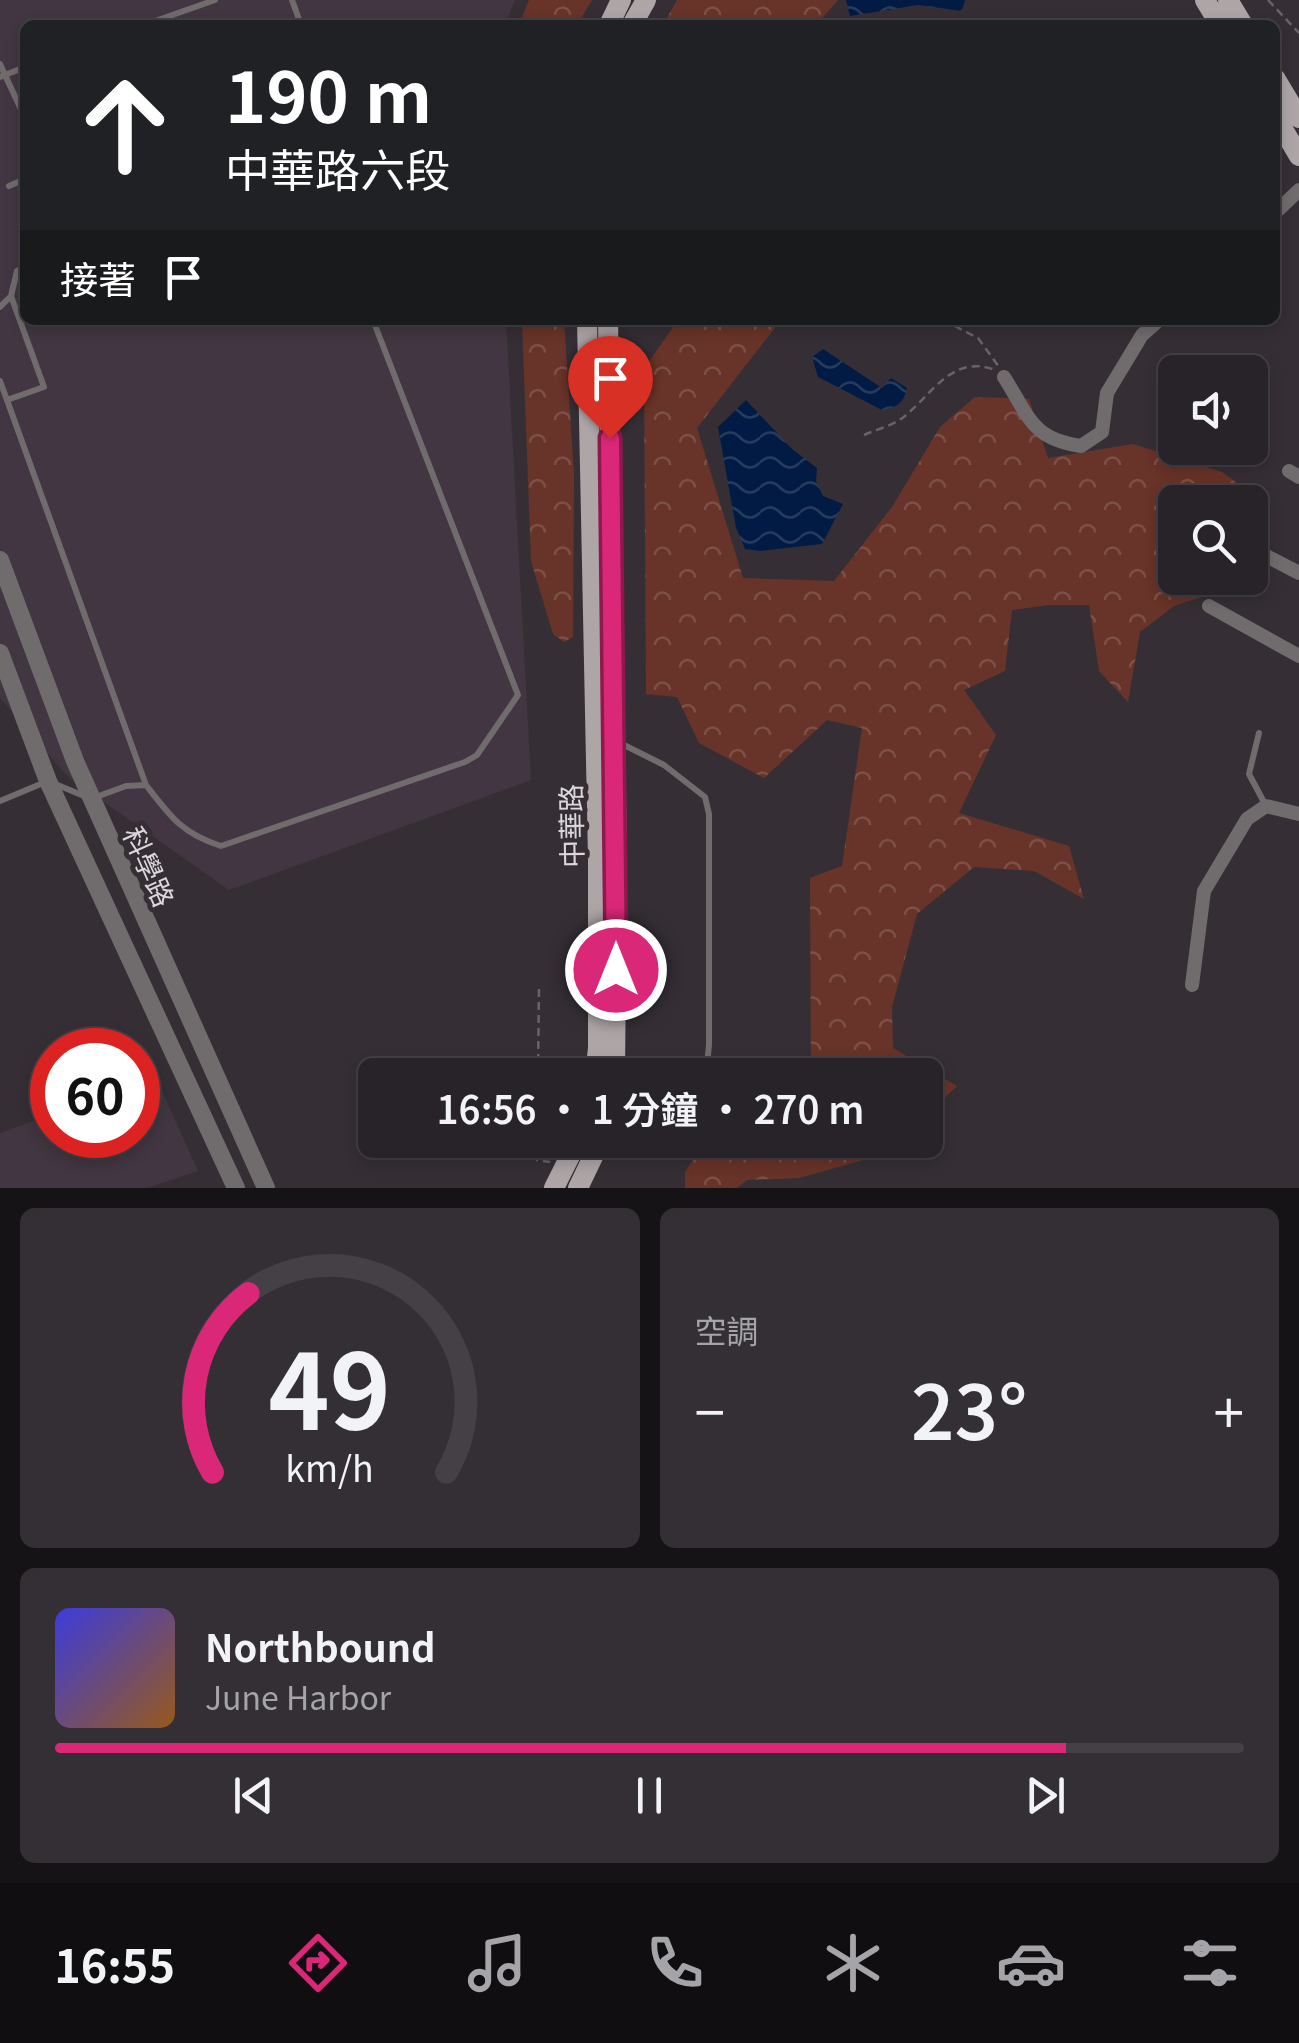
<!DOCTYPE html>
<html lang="zh-TW">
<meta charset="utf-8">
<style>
body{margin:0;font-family:Georgia,"Noto Sans TC",serif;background:#342f34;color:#f1f3f6;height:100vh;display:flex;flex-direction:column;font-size:38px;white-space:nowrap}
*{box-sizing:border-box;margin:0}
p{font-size:32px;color:#a5a4a8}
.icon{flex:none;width:55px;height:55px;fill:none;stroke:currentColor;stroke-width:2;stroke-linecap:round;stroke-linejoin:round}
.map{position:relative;height:1188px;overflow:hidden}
.panel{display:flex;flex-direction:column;gap:20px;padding:20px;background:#161316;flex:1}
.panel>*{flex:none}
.banner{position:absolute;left:20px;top:20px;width:1260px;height:305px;border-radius:15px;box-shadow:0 5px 15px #0003,0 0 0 2px #444045;background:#202124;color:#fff;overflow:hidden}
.tools{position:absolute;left:1158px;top:355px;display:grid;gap:20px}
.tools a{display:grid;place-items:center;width:110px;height:110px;border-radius:15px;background:#282328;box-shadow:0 5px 15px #0003,0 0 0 2px #444045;font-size:50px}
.speed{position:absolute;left:30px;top:1028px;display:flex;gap:20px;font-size:50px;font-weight:700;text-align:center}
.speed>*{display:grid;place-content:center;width:130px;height:130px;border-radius:50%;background:#282328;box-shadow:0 5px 15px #0003,0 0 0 2px #444045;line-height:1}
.speed .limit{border:15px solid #d22;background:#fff;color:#111}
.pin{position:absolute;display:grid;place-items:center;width:85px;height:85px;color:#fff;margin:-102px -42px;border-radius:50% 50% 50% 0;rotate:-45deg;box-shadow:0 0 10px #0007}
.pin .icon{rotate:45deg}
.me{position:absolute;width:110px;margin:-55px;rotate:0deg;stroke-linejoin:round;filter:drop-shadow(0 0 8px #0008)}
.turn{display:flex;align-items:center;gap:35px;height:210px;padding:0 40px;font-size:45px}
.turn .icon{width:130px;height:130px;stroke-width:2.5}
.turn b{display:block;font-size:70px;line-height:85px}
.then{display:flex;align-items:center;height:95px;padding:0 40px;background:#0003;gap:20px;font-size:38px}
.big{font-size:75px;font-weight:600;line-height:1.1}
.panel .tile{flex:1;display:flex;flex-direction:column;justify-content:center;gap:15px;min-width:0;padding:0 35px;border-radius:15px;background:#342f34}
.panel .dial{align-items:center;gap:0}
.dial svg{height:260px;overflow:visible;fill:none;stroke:#444045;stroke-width:7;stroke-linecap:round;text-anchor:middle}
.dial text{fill:#f1f3f6;stroke:none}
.song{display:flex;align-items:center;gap:30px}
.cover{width:120px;height:120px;border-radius:15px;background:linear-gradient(135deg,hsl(240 70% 55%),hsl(30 70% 35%))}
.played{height:10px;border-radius:5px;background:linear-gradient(90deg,#db2777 85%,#444045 85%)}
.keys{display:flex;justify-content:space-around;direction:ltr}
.heat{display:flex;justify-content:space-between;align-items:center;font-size:55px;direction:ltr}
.panel .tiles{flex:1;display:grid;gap:20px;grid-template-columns:1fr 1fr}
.tile:last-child{grid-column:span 2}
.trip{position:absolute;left:358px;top:1058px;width:585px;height:100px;border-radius:15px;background:#282328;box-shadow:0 5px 15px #0003,0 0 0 2px #444045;font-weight:600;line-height:100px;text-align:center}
.dock{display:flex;height:160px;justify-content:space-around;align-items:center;background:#100e10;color:#a5a4a8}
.dock .icon{width:70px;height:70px}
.dock .current{color:#db2777}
.dock b{font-size:45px;color:#f1f3f6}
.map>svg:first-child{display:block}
.built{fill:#413641}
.forest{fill:url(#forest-crowns)}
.water{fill:url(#water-waves)}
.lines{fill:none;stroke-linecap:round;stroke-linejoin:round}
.path{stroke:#696369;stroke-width:2.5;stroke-dasharray:8 5;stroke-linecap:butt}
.service{stroke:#706c6d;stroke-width:6}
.minor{stroke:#706c6d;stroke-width:14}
.tertiary{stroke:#706c6d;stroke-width:18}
.primary{stroke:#aea5a7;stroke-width:20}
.route-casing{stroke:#8e194d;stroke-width:25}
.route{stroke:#db2777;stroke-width:18}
.labels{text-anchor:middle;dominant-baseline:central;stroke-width:10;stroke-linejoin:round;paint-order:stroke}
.street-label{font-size:28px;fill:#dbd7db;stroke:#352f35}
</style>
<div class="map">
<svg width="1299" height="1188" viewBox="0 0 1299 1188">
<defs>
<pattern id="forest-crowns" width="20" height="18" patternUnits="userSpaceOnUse" patternTransform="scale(2.5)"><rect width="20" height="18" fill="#683328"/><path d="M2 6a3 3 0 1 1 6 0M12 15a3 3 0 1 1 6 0" fill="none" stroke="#7d5047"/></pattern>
<pattern id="water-waves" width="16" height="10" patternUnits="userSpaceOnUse" patternTransform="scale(2.5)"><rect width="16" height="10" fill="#021b44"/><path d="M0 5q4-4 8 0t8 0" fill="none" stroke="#263b5e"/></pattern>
</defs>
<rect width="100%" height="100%" fill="#352f35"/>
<path class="built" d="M0 0H515L505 25H25V320H506L531 780 229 890 67 776 0 698Z
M155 1076 198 1171 147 1188H0V1133L52 1114V1135H138V1082Z"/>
<path class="forest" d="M529 0H592L577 25H519Z
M677 0H838L816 25H663Z
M522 320H564L574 474 573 637 564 642 553 634 531 561Z
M678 320H781L697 428 743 578 834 581 892 507 940 427 975 397 1029 399 1048 458 1133 444 1222 472 1259 499 1250 525V502H1175V578H1232L1228 588 1174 606 1140 632 1128 702 1099 671 1089 605H1049L1012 610 1005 671 964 690 996 735 959 813 1069 846 1084 899 1034 871 974 867 917 914 892 1007 893 1048 957 1086 925 1117V1075H811L810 878 842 866 862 728 827 720 764 778 699 743 677 697 646 694 644 369Z
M925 1136 928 1142 799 1178 747 1180 737 1188H685V1172L706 1140H925Z"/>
<path class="water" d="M846 0H965L962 11 918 5 850 16Z
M823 349 882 388 891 378 907 388C904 403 896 408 882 410L818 377 812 357Z
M746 400 792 449 817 468 816 481 823 496 843 504 822 544 760 551 745 549 736 528 718 427Z"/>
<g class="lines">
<path class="path" d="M1268 0 1299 33
M943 320 978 338 999 367
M864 435C875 430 891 426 901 419 931 397 951 353 995 370
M538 1075 539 985
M537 1140V1160L550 1162"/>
<path class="service" d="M292 0 301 25
M144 25 215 0
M0 64 25 118
M0 77 25 67
M9 186 25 179
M0 307 11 296 17 271 25 267
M0 381 7 400 44 387 11 296
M7 400 146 785
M1259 733 1249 774 1266 806
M618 742 664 765 705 797 709 814V1045L706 1075
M96 797 126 786 146 785C170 816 182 834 221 846L465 762 477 755 518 695 373 320
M0 801 48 781 84 796"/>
<path class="minor" d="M1275 213 1299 190
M1004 377C1029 416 1031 439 1081 446L1102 432 1107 393 1142 335 1159 320
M1289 471 1299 477
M1251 548 1299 573
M1209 606 1299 656
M1192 985 1204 891 1247 819 1266 806 1299 814"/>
<path class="tertiary" d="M0 560 75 761 266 1188
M0 653 48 781 236 1188"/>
<path class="primary" d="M1205 0 1220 25
M1228 0 1243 25
M609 25 621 0
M632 25 646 0
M1275 78 1299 118
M1275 116 1299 156
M587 320 598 859V1048L595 1075
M608 320 617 855 615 1075
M554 1188 578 1140
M578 1188 601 1140"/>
</g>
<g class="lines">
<g class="route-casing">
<path id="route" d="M610 438 616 970"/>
</g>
<use href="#route" class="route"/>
</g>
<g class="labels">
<g class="street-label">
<text transform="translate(570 826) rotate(-91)">中華路</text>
<text transform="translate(150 866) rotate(66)">科學路</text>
</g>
</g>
</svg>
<div class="tools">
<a><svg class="icon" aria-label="sound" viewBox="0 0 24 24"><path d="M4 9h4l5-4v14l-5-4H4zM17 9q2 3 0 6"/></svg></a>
<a><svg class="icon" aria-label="search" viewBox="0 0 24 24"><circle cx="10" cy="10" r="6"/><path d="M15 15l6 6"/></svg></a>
</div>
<div class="speed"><div class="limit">60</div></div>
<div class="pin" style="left:610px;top:438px;background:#d93025"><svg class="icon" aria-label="arrive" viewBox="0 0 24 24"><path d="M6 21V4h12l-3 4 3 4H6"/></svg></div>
<svg class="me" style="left:616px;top:970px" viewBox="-20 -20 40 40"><circle r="17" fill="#db2777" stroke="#fff" stroke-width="3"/><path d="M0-11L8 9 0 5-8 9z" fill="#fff"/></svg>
<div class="trip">16:56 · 1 分鐘 · 270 m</div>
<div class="banner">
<div class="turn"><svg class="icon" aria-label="ahead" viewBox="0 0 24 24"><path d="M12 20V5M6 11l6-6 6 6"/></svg><div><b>190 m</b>中華路六段</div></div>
<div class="then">接著<svg class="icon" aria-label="arrive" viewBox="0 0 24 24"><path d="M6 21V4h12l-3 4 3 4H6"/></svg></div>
</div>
</div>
<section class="panel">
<div class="tiles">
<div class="tile dial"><svg viewBox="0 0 100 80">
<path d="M14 69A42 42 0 1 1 86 69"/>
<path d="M14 69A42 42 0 0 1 25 14" stroke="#db2777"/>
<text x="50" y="56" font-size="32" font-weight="700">49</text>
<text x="50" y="72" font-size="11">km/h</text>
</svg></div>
<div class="tile"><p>空調</p>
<div class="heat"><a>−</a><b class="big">23°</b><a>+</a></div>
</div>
<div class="tile">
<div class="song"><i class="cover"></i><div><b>Northbound</b><p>June Harbor</p></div></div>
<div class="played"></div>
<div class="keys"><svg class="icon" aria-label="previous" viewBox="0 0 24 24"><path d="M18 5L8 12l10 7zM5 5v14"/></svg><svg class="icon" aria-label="pause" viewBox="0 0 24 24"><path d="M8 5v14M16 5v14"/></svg><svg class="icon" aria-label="next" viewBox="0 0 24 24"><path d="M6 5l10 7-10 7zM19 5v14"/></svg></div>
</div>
</div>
</section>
<nav class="dock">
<b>16:55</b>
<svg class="icon current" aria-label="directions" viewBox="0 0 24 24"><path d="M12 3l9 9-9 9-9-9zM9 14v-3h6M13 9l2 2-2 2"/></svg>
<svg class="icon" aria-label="music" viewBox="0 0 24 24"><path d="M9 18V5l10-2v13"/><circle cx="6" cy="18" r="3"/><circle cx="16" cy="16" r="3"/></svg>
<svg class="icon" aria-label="phone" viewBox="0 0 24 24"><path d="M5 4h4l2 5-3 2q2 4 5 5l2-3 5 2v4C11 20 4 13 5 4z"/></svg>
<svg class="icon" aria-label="climate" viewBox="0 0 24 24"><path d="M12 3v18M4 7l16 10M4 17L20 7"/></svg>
<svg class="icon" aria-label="car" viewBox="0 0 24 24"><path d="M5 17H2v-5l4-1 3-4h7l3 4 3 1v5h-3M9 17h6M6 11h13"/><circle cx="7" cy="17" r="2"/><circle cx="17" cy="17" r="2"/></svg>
<svg class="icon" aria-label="filters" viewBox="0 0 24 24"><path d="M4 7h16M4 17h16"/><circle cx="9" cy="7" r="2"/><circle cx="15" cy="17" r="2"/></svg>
</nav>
